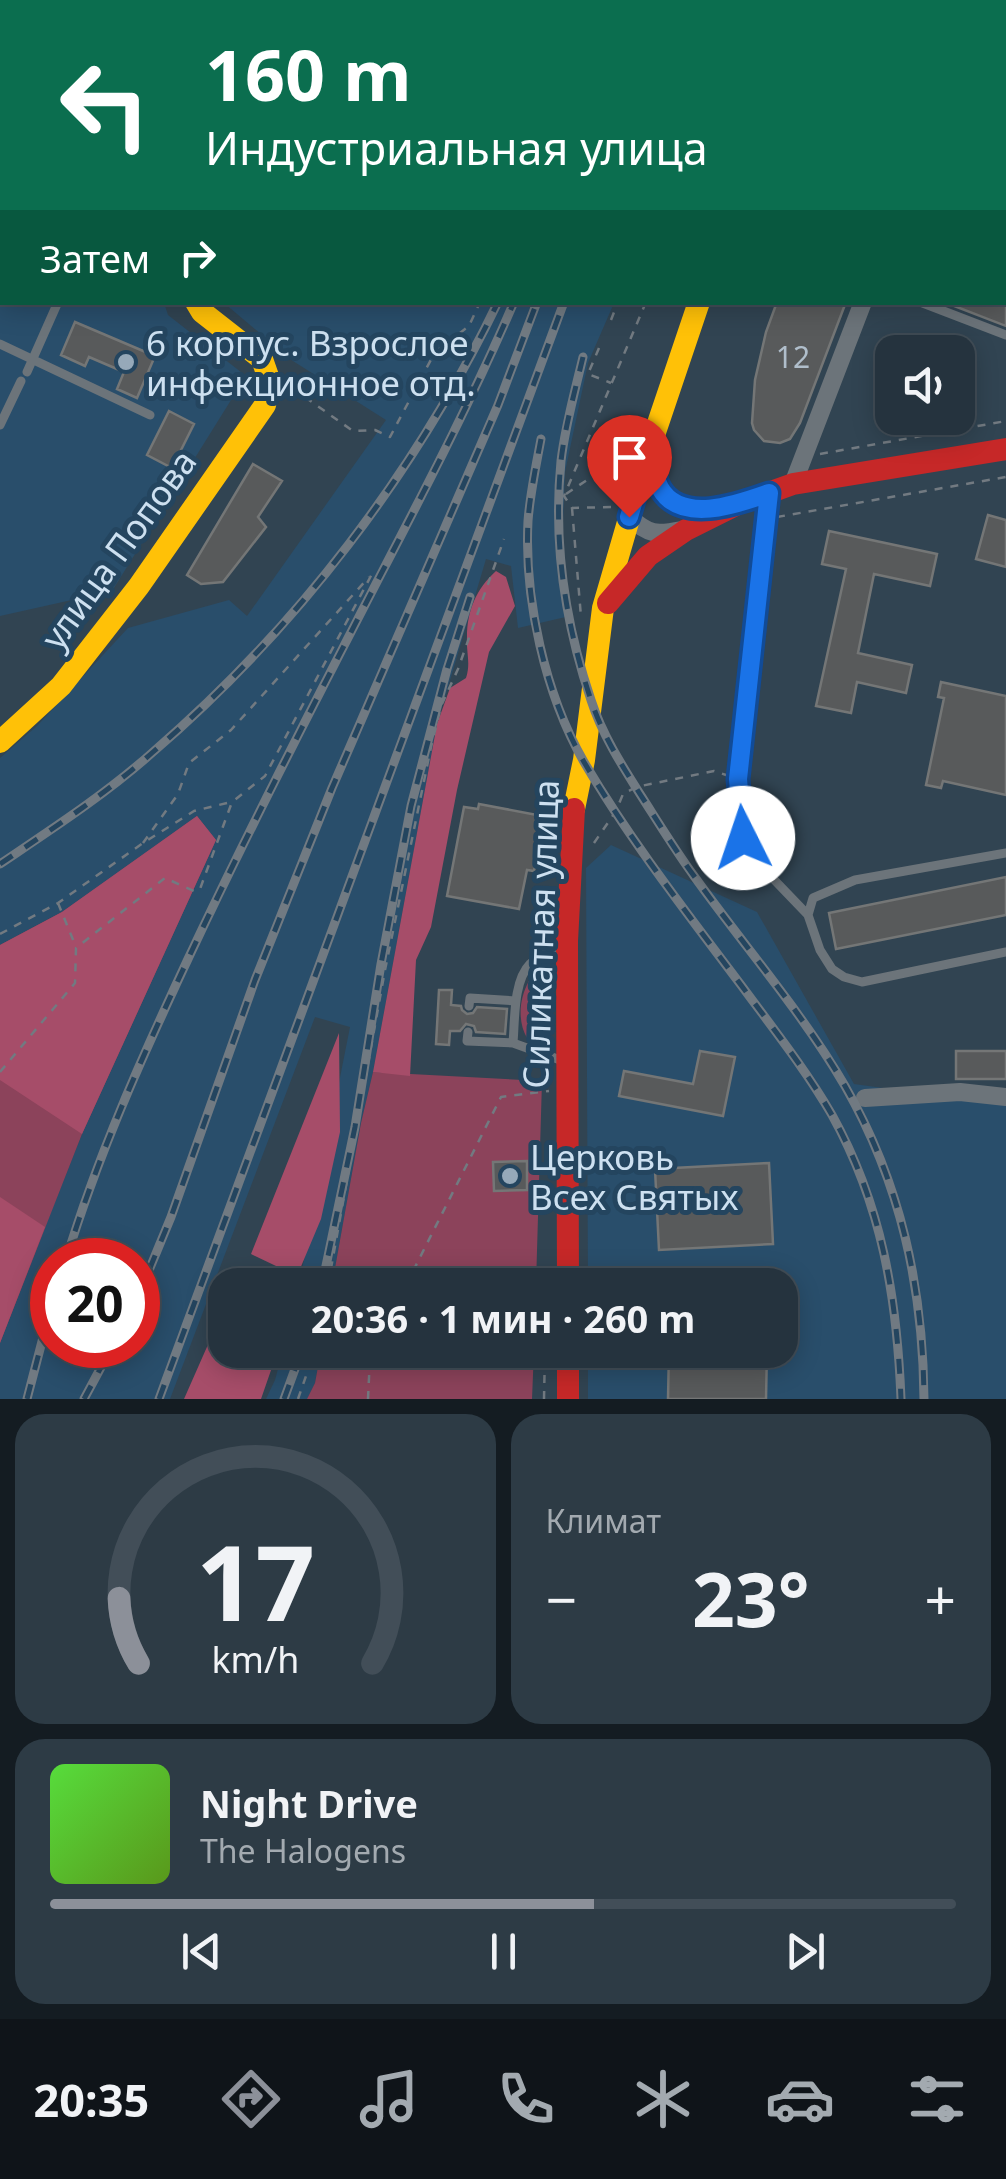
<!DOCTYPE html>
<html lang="ru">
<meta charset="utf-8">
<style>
body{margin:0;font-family:"Noto Sans",sans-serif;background:#2d3b45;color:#f1f3f6;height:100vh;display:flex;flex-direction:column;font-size:38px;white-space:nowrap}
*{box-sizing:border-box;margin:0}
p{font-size:32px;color:#a3aab0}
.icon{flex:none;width:55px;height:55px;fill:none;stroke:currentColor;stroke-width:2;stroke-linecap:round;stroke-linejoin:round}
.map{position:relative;height:1399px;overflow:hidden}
.details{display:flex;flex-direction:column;gap:15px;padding:15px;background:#141c22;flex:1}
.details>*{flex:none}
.hud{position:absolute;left:0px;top:0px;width:1008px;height:305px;box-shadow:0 5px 25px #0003,0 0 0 2px #424e58;background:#0b6e4f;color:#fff;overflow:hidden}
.controls{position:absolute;left:875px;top:335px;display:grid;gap:20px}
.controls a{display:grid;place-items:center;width:100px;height:100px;border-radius:20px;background:#25333e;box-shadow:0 5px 25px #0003,0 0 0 2px #424e58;font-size:50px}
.speed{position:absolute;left:30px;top:1238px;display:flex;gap:20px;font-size:50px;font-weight:700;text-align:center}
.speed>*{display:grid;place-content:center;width:130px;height:130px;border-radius:50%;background:#25333e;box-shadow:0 5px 25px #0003,0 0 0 2px #424e58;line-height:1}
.speed .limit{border:15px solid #d22;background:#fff;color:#111}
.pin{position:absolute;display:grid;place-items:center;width:85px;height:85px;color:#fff;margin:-102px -42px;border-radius:50% 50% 50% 0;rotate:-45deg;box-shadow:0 0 10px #0007}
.pin .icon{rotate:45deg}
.me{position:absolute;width:110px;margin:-55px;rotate:356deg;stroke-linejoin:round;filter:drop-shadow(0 0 8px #0008)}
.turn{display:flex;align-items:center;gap:35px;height:210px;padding:0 40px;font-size:45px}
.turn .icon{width:130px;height:130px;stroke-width:2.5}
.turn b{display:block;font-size:70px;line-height:85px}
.then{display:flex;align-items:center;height:95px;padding:0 40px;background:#0003;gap:20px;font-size:38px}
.big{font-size:75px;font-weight:700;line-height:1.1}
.details .tile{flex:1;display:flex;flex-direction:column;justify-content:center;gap:15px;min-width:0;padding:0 35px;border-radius:30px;background:#2d3b45}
.details .dial{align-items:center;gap:0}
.dial svg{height:260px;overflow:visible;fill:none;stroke:#424e58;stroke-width:7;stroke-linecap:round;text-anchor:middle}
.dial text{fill:#f1f3f6;stroke:none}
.song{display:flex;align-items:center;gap:30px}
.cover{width:120px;height:120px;border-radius:15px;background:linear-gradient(135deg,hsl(110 70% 55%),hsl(90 70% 35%))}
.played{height:10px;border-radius:5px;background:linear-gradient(90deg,#8c9099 60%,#424e58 60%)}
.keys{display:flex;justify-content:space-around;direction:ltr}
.heat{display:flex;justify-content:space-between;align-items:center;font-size:55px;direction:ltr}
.details .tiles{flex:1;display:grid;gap:15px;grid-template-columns:1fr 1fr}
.tile:last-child{grid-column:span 2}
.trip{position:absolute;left:208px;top:1268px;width:590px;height:100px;border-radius:30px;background:#25333e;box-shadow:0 5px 25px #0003,0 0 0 2px #424e58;font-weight:700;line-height:100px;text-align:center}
.menu{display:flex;height:160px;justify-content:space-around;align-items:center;background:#0f1419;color:#a3aab0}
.menu .icon{width:70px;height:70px}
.menu .active{color:#8c9099}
.menu b{font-size:45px;color:#f1f3f6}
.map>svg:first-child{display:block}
.built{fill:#294e6b;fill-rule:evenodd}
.green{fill:#8c435b}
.forest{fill:#a64d69}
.building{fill:#585a5b;stroke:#747676;stroke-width:2.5}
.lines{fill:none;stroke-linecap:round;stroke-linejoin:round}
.path{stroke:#727a81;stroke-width:2.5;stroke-dasharray:8 8;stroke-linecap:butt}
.lane{stroke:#6c747a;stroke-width:9}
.street{stroke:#6c747a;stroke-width:18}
.fast{stroke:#4caf50;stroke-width:22}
.slow{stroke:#ffc107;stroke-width:22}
.jam{stroke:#c62828;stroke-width:22}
.rail-casing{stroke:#717a82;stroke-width:9}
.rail{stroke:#24455f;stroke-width:5;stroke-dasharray:15;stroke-linecap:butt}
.route-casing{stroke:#114b97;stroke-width:25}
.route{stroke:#1a73e8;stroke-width:18}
.poi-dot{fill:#96a9b9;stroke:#24455f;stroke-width:4}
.labels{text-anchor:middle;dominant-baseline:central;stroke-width:10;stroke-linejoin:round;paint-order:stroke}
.number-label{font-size:30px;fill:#b0becb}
.poi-label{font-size:35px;fill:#cde0f0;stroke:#24455f;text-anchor:start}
.street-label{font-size:35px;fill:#cde0f0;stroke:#24455f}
</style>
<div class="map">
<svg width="1006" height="1399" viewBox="0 0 1006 1399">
<rect width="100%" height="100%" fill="#314452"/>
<path class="built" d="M0 0H76L77 2H2V302L164 303 168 315 246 376 112 591 0 616Z
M125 0H736L735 2H126Z
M224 303H614L588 363 565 472 562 547 570 616 518 628 511 566 486 559 437 724 373 1072 361 1123 332 1285H299L350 1027 315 1017 170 1399H0V1343L45 1227 82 1134 216 840 62 912 0 945V758L37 726 128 628 229 600 247 616 386 420 293 361ZM52 1260H138V1345H52Z
M611 845 757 912 854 1084 1006 1105V1399H588V1350H780V1285H588L586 868Z
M283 1350H321L315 1383 307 1399H266L275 1380Z"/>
<path class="green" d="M197 816 216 840 82 1134 0 1343V945L62 912Z
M550 959 548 1045 545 1046 527 1038C512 1012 525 973 550 959Z
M373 1072 542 1081 536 1285H332L361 1123Z
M321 1350H534L532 1399H307L315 1383Z"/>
<path class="forest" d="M496 571 506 577 515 606 489 652 457 790 431 927 416 960 410 1076 373 1072 437 724 450 688 466 678C471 663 466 652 467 637 467 611 476 589 496 571Z
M197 816 216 840 82 1134 0 1080V945L62 912Z
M339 1033 340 1132 321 1219 297 1276 251 1254Z
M0 1197 45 1227 0 1343Z
M225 1306V1350H278L261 1399H184Z"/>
<path class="building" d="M777 302H846L800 423 790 439 780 443 764 441 754 430 752 423 755 380 766 332Z
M944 302H1006V326Z
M75 322 155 356 137 398 117 389 124 372 89 357 85 366 61 355Z
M169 411 194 424 172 468 147 455Z
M253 464 282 481 258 517 266 527 223 582 201 584 187 575Z
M988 515 1006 520V567L976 559Z
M829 531 937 554 930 586 874 574 858 653 912 665 906 693 857 682 851 713 816 706 846 569 822 564Z
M941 682 1006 696V795L943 781 941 788 926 785 944 698 938 697Z
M479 804 537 815 536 822 556 826 548 857 536 861 534 871 527 870 519 909 447 896 464 807 478 809Z
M1006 877V915L836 949 829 913Z
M439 990H452L451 1005 461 1006 462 1010 467 1014 473 1013 477 1007 507 1009 505 1034 476 1032 474 1026 466 1024 460 1031H450L449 1045 436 1044Z
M700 1051 735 1057 723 1116 619 1096 624 1071 693 1084Z
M956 1051H1006V1079H956Z
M527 1161V1190L494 1191 493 1162Z
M769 1163 773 1244 659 1250 655 1169Z
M664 1270 721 1271V1285H663Z
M669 1350H767L766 1399H668Z"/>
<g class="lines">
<path class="path" d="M763 2 764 0
M611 320 618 302
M599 348 588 374 611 383
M292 388 353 431 375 430 390 437 435 352 469 326 480 302
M820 454 1006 421
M566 494 626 454
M611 507 572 508 564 496 646 302
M572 508 581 617
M777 517 1006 477
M143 843 178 794 189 763 231 730 369 577
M594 843 616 811 623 794 636 787 714 771 729 776
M58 903 76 947
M0 934 58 903 143 843 194 811 231 802
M0 1072 75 983 76 948 165 878 194 891 200 889 232 802 265 776 373 572
M328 1285 385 970 431 747 441 706 458 669 504 539
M406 1285 501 1097 549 1091
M298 1399 315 1350
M368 1399 370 1357 373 1350
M544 1399 545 1350"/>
<path class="lane" d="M343 2 344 0
M1005 57H1006
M1005 196H1006
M920 302 1006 335
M0 344 150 415
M27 372 58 302
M0 425 21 381
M768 495 739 779 743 838 759 864 808 915 820 950 832 969 844 977 862 982 1006 952
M808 915 813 898 855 880 1006 853
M469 1006 470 998 516 1001
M468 1032 467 1041 513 1043 563 1061
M513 1043C515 1021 513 981 530 964 538 955 554 949 564 943"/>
<path class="street" d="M989 2 990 0
M650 453C661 501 673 514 725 506
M793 484 863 302
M629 517C649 535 656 535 682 530
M865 1098 960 1092 1006 1097"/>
<path class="fast" d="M107 0 108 2
M807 2 808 0"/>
<path class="slow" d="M0 742 61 686 139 586 265 405 270 382 262 359 202 312 196 302
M574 809 584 760 603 608 649 450 699 302"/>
<path class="jam" d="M608 603 648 556 686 530 740 503 793 484 1006 449
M568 1285 567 941 574 809
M568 1350V1399"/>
<g class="rail-casing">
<path id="rail" d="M613 2 614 0
M630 2 631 0
M649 2 650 0
M688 2 689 0
M583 357C575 391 565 426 561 461 553 542 565 623 591 700 602 734 621 764 640 794 658 822 675 850 694 876 744 946 802 1012 845 1086 901 1184 923 1287 924 1399
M541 439C536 466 530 494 528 521 524 599 545 694 584 762 630 840 687 913 741 985 772 1027 806 1070 832 1115 882 1205 897 1298 901 1399
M0 864C52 829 106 794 153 752 296 629 416 472 498 302
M66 1260C97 1157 142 1057 188 959 249 829 315 702 381 574 428 484 474 395 514 302
M322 1285 355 1127 381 964 411 806 447 669 470 597
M138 1297 171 1217 255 980 332 788 498 405 537 302
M27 1399 52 1303
M84 1399 113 1345
M159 1399 564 302
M284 1399 302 1350"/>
</g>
<use href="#rail" class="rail"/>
</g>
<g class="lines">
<g class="route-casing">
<path id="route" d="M629 517 649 450C652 462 654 476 660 488 681 525 738 504 769 493L738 779 743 838"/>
</g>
<use href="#route" class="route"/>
</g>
<g class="poi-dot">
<circle cx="126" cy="362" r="10"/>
<circle cx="510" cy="1176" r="10"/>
</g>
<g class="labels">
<g class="number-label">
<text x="793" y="356">12</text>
</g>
<g class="poi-label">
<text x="146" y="342">6 корпус. Взрослое<tspan x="146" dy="40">инфекционное отд.</tspan></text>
<text x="530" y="1156">Церковь<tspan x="530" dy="40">Всех Святых</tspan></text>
</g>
<g class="street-label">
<text transform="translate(118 549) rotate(-54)">улица Попова</text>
<text transform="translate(540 934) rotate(-88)">Силикатная улица</text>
</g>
</g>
</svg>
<div class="controls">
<a><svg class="icon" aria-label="sound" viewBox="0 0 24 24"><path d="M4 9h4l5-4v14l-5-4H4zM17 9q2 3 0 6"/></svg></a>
</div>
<div class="speed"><div class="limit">20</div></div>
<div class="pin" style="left:629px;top:517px;background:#d93025"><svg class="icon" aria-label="arrive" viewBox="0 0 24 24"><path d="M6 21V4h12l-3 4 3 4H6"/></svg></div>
<svg class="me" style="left:743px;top:838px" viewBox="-20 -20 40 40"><circle r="19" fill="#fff"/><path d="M0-13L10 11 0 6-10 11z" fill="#1a73e8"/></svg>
<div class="trip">20:36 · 1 мин · 260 m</div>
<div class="hud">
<div class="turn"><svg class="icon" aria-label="left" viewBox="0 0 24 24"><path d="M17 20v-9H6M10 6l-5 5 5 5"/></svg><div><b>160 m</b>Индустриальная улица</div></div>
<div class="then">Затем<svg class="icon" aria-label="right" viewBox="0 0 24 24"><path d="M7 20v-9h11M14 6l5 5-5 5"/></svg></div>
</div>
</div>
<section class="details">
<div class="tiles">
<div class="tile dial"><svg viewBox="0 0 100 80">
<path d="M14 69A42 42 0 1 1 86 69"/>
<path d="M14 69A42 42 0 0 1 8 49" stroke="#8c9099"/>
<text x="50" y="56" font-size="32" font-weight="700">17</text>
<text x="50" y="72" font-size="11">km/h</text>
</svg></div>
<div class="tile"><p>Климат</p>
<div class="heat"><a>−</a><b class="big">23°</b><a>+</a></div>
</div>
<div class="tile">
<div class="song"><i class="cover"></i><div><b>Night Drive</b><p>The Halogens</p></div></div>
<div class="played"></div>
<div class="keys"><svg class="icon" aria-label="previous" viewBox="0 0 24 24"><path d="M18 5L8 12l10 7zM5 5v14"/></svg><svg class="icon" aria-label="pause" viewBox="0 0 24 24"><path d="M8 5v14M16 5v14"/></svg><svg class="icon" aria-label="next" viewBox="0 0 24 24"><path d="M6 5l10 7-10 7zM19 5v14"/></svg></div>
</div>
</div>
</section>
<nav class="menu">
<b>20:35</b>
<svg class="icon active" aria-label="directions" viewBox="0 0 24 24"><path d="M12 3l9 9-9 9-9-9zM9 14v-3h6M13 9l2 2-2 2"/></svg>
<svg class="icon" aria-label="music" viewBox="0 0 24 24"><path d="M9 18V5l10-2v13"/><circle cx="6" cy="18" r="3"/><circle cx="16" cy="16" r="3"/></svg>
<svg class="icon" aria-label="phone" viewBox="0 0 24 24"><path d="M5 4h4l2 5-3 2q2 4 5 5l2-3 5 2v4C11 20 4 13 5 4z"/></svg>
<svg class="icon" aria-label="climate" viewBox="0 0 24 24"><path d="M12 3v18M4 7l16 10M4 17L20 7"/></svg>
<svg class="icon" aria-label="car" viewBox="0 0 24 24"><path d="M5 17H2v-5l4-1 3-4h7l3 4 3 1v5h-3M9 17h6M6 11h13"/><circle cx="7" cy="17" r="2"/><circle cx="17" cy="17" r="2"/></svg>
<svg class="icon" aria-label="filters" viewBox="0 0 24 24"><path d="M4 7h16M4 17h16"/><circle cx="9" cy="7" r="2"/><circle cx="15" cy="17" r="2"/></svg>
</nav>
